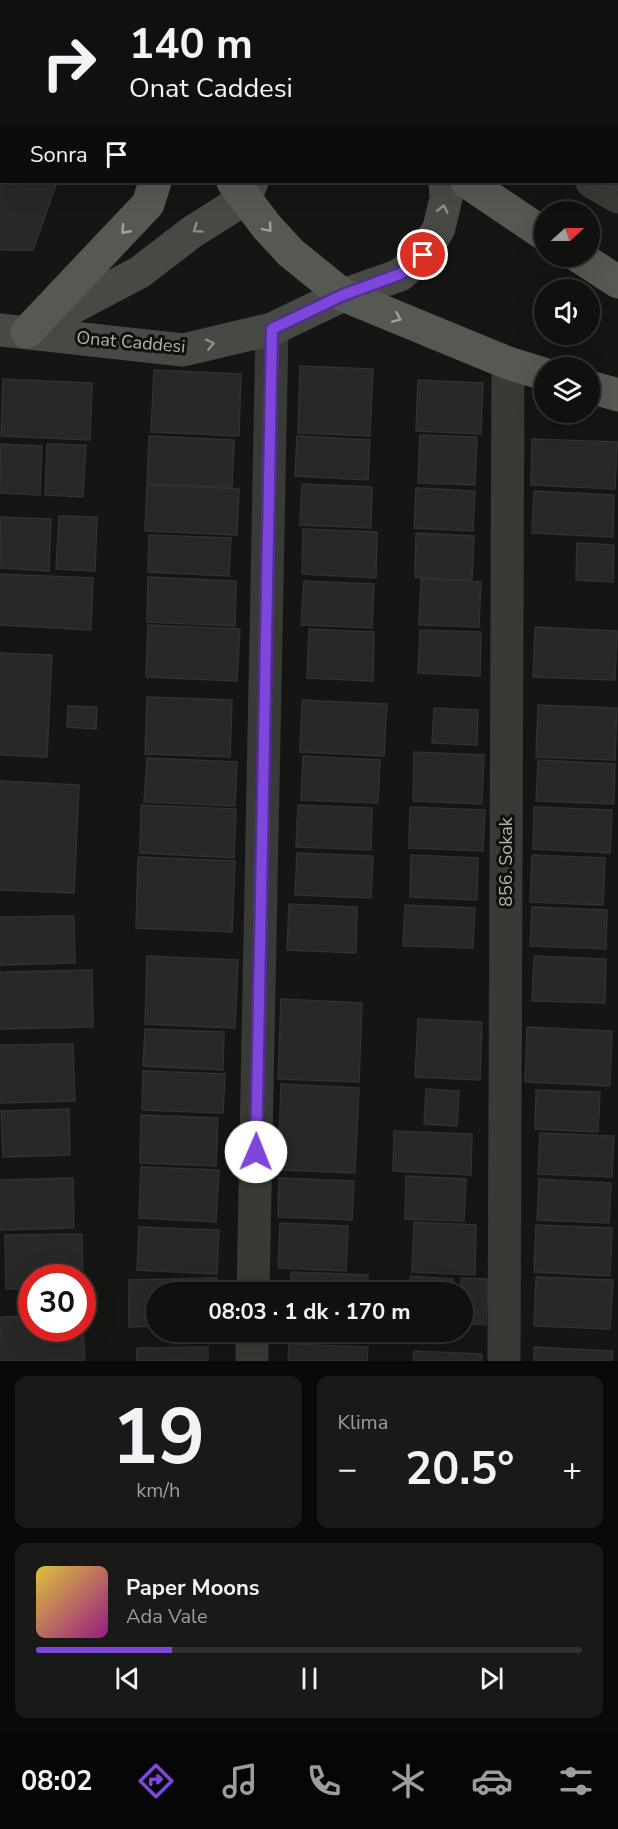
<!DOCTYPE html>
<html lang="tr">
<meta charset="utf-8">
<style>
body{margin:0;font-family:"Nunito Sans",sans-serif;background:#191918;color:#f1f3f6;height:100vh;display:flex;flex-direction:column;font-size:22px;white-space:nowrap}
*{box-sizing:border-box;margin:0}
p{font-size:20px;color:#9c9d9e}
.icon{flex:none;width:33px;height:33px;fill:none;stroke:currentColor;stroke-width:2;stroke-linecap:round;stroke-linejoin:round}
.map{position:relative;height:1361px;overflow:hidden}
.side{display:flex;flex-direction:column;gap:15px;padding:15px;background:#090908;flex:1}
.side>*{flex:none}
.top-card{position:absolute;left:0px;top:0px;width:618px;height:183px;box-shadow:0 6px 24px #0002,0 0 0 2px #30302f;background:#10100f;color:#f1f3f6;overflow:hidden}
.needle{width:39px;rotate:69deg}
.controls{position:absolute;left:534px;top:201px;display:grid;gap:12px}
.controls a{display:grid;place-items:center;width:66px;height:66px;border-radius:50%;background:#10100f;box-shadow:0 6px 24px #0002,0 0 0 2px #30302f;font-size:30px}
.speed{position:absolute;left:18px;top:1264px;display:flex;gap:12px;font-size:30px;font-weight:700;text-align:center}
.speed>*{display:grid;place-content:center;width:78px;height:78px;border-radius:50%;background:#10100f;box-shadow:0 6px 24px #0002,0 0 0 2px #30302f;line-height:1}
.speed .limit{border:9px solid #d22;background:#fff;color:#111}
.pin{position:absolute;display:grid;place-items:center;width:51px;height:51px;color:#fff;margin:-26px;border:3px solid #fff;border-radius:50%;box-shadow:0 2px 6px #0007}
.me{position:absolute;width:66px;margin:-33px;rotate:1deg;stroke-linejoin:round;filter:drop-shadow(0 0 4px #0008)}
.turn{display:flex;align-items:center;gap:21px;height:126px;padding:0 30px;font-size:27px}
.turn .icon{width:78px;height:78px;stroke-width:2.5}
.turn b{display:block;font-size:42px;line-height:51px}
.then{display:flex;align-items:center;height:57px;padding:0 30px;background:#0003;gap:12px;font-size:22px}
.big{font-size:45px;font-weight:700;line-height:1.1}
.side .widget{flex:1;display:flex;flex-direction:column;justify-content:center;gap:9px;min-width:0;padding:0 21px;border-radius:12px;background:#191918}
.side .dial{align-items:center;gap:0}
.dial b{font-size:78px;line-height:1}
.song{display:flex;align-items:center;gap:18px}
.cover{width:72px;height:72px;border-radius:9px;background:linear-gradient(135deg,hsl(50 70% 55%),hsl(310 70% 35%))}
.played{height:6px;border-radius:3px;background:linear-gradient(90deg,#7e47db 25%,#30302f 25%)}
.keys{display:flex;justify-content:space-around;direction:ltr}
.heat{display:flex;justify-content:space-between;align-items:center;font-size:33px;direction:ltr}
.side .tiles{flex:1;display:grid;gap:15px;grid-template-columns:1fr 1fr}
.widget:last-child{grid-column:span 2}
.trip{position:absolute;left:146px;top:1282px;width:327px;height:60px;border-radius:30px;background:#10100f;box-shadow:0 6px 24px #0002,0 0 0 2px #30302f;font-weight:700;line-height:60px;text-align:center}
.tabs{display:flex;height:96px;justify-content:space-around;align-items:center;background:#060606;color:#9c9d9e}
.tabs .icon{width:42px;height:42px}
.tabs .on{color:#7e47db}
.tabs b{font-size:27px;color:#f1f3f6}
.map>svg:first-child{display:block}
.building{fill:#282927;stroke:#2f312e;stroke-width:1.5}
.lines{fill:none;stroke-linecap:round;stroke-linejoin:round}
.minor{stroke:#383a36;stroke-width:33}
.secondary{stroke:#474a44;stroke-width:33}
.primary{stroke:#555952;stroke-width:33}
.oneway{stroke:#8b8f85}
.oneway2{stroke:#9da297}
.route-casing{stroke:#522e8e;stroke-width:15}
.route{stroke:#7e47db;stroke-width:10}
.labels{text-anchor:middle;dominant-baseline:central;stroke-width:6;stroke-linejoin:round;paint-order:stroke}
.street-label{font-size:18px;fill:#afb4a8;stroke:#10110f}
</style>
<div class="map">
<svg width="618" height="1361" viewBox="0 0 618 1361">
<rect width="100%" height="100%" fill="#151614"/>
<path class="building" d="M0 0 32 2H2V69Z
M519 0 521 2 444 1 445 0Z
M616 53 618 55 616 117Z
M0 151 2 182H57L33 250H0Z
M300 366 373 369 370 436 298 433Z
M154 370 241 374 239 436 151 432Z
M3 379 92 383 90 440 1 436Z
M418 380 483 383 481 434 416 431Z
M420 435 477 437 475 485 418 483Z
M149 436 234 440 232 487 147 484Z
M297 436 370 440 368 480 295 476Z
M532 439 617 442 615 489 531 485Z
M1 444 42 446 40 495 0 493Z
M47 444 86 445 83 497 45 495Z
M302 484 372 487 371 528 300 525Z
M147 485 239 489 237 535 145 531Z
M416 488 475 491 473 531 414 528Z
M534 491 614 495 613 537 532 533Z
M59 516 97 517 95 571 56 569Z
M1 517 51 519 49 571 0 568Z
M303 529 377 532 376 578 302 574Z
M416 533 474 536 472 580 415 577Z
M149 535 231 538 229 576 148 572Z
M577 543 614 545 613 582 576 580Z
M0 574 93 578 91 630 0 625Z
M148 577 236 581 235 626 147 622Z
M421 579 481 582 479 627 419 625Z
M304 581 374 584 372 628 301 625Z
M148 625 240 629 237 681 146 677Z
M535 627 617 631 615 680 533 677Z
M309 629 374 632 373 681 307 678Z
M420 630 481 632 480 676 418 673Z
M0 653 52 655 47 757 0 755Z
M147 697 232 700 230 757 145 754Z
M302 700 387 704 384 756 300 752Z
M538 705 617 708 615 760 536 757Z
M68 706 97 707 96 729 67 727Z
M434 708 478 710 477 745 432 743Z
M414 752 484 755 482 804 413 801Z
M303 756 380 760 378 803 301 800Z
M147 758 237 762 235 806 144 802Z
M538 760 615 764 614 804 536 801Z
M0 781 79 785 74 893 0 890Z
M141 805 236 809 234 858 140 853Z
M298 805 372 808 371 850 296 847Z
M410 807 485 810 483 851 409 848Z
M534 807 612 810 610 853 533 849Z
M297 853 373 856 371 898 295 895Z
M411 855 478 858 477 900 410 897Z
M532 855 605 858 603 905 530 902Z
M138 857 235 861 232 932 136 928Z
M289 904 357 907 356 953 287 950Z
M405 905 475 908 473 948 403 946Z
M532 907 607 910 606 949 530 946Z
M74 916 75 963 0 965V917Z
M147 956 238 960 235 1028 145 1024Z
M534 956 606 959 605 1003 532 1001Z
M92 970 93 1027 0 1029V972Z
M281 999 362 1003 359 1082 278 1079Z
M418 1019 482 1022 480 1080 415 1077Z
M527 1027 612 1031 610 1086 525 1082Z
M145 1029 224 1032 223 1070 143 1066Z
M73 1044 75 1101 0 1103V1045Z
M143 1071 225 1074 223 1113 142 1110Z
M281 1084 359 1088 355 1173 278 1170Z
M426 1089 459 1091 457 1126 424 1124Z
M536 1090 600 1092 598 1132 535 1129Z
M69 1109 70 1155 3 1157 1 1111Z
M141 1115 218 1118 216 1166 140 1163Z
M394 1131 472 1134 471 1175 393 1171Z
M540 1133 614 1136 612 1177 538 1174Z
M141 1167 219 1170 216 1222 139 1218Z
M406 1176 466 1179 464 1221 405 1219Z
M73 1178 74 1228 0 1230V1180Z
M279 1178 354 1181 352 1220 278 1217Z
M539 1179 611 1183 609 1223 537 1220Z
M414 1222 476 1225 475 1275 412 1272Z
M280 1223 348 1226 346 1271 278 1268Z
M536 1225 612 1228 610 1276 534 1272Z
M139 1227 219 1230 217 1274 137 1270Z
M82 1234 83 1287 82 1278H32V1288L6 1289 5 1235Z
M291 1272 368 1275 367 1293H290Z
M410 1276 453 1279 452 1293H409Z
M536 1277 613 1280 610 1329 534 1326Z
M217 1278 218 1293H156V1326L129 1327V1280Z
M461 1278 488 1279 486 1325 462 1323Z
M82 1315 85 1361H0V1317L32 1316V1329H82Z
M289 1344 368 1347 367 1361H288Z
M208 1347V1361H137V1348Z
M534 1347 613 1351 612 1361H534Z
M414 1351 482 1354V1361H413Z"/>
<g class="lines">
<path class="minor" d="M390 0 391 2
M596 2 597 0
M592 182 618 197
M253 1293 272 329
M252 1361V1332
M504 1361 508 363"/>
<path class="secondary" d="M34 328 140 272 192 232 246 198 252 182
M0 330 183 350 272 329 343 295 400 275 423 255 439 228 446 198 445 182"/>
<path class="primary" d="M101 0 102 2
M247 0 249 2
M233 182 267 227 291 253 343 295 508 363 544 374
M467 182 544 234
M578 256 618 282
M27 332 148 204 155 182
M590 387 618 395"/>
</g>
<defs><path id="oneway-chevron" d="M-2-3.5L2.5 0L-2 3.5" fill="none" stroke-width="1.6" stroke-linecap="round" stroke-linejoin="round" transform="scale(1.5)"/></defs>
<g class="oneway">
<use href="#oneway-chevron" transform="translate(443 209) rotate(-77)"/>
<use href="#oneway-chevron" transform="translate(197 229) rotate(146)"/>
<use href="#oneway-chevron" transform="translate(210 344) rotate(-13)"/>
</g>
<g class="oneway2">
<use href="#oneway-chevron" transform="translate(268 228) rotate(50)"/>
<use href="#oneway-chevron" transform="translate(125 230) rotate(132)"/>
<use href="#oneway-chevron" transform="translate(397 318) rotate(23)"/>
</g>
<g class="lines">
<g class="route-casing">
<path id="route" d="M256 1152 272 329 343 295 400 274 423 255"/>
</g>
<use href="#route" class="route"/>
</g>
<g class="labels">
<g class="street-label">
<text transform="translate(131 342) rotate(5)">Onat Caddesi</text>
<text transform="translate(506 862) rotate(-90)">856. Sokak</text>
</g>
</g>
</svg>
<div class="controls">
<a><svg class="needle" viewBox="-14 -14 28 28"><path d="M0-13l5 13h-10z" fill="#e53935"/><path d="M0 13l5-13h-10z" fill="#9c9d9e"/></svg></a>
<a><svg class="icon" aria-label="sound" viewBox="0 0 24 24"><path d="M4 9h4l5-4v14l-5-4H4zM17 9q2 3 0 6"/></svg></a>
<a><svg class="icon" aria-label="layers" viewBox="0 0 24 24"><path d="M12 4l9 5-9 5-9-5zM3 14l9 5 9-5"/></svg></a>
</div>
<div class="speed"><div class="limit">30</div></div>
<div class="pin" style="left:423px;top:255px;background:#d93025"><svg class="icon" aria-label="arrive" viewBox="0 0 24 24"><path d="M6 21V4h12l-3 4 3 4H6"/></svg></div>
<svg class="me" style="left:256px;top:1152px" viewBox="-20 -20 40 40"><circle r="19" fill="#fff"/><path d="M0-13L10 11 0 6-10 11z" fill="#7e47db"/></svg>
<div class="trip">08:03 · 1 dk · 170 m</div>
<div class="top-card">
<div class="turn"><svg class="icon" aria-label="right" viewBox="0 0 24 24"><path d="M7 20v-9h11M14 6l5 5-5 5"/></svg><div><b>140 m</b>Onat Caddesi</div></div>
<div class="then">Sonra<svg class="icon" aria-label="arrive" viewBox="0 0 24 24"><path d="M6 21V4h12l-3 4 3 4H6"/></svg></div>
</div>
</div>
<section class="side">
<div class="tiles">
<div class="widget dial"><b>19</b><p>km/h</p></div>
<div class="widget"><p>Klima</p>
<div class="heat"><a>−</a><b class="big">20.5°</b><a>+</a></div>
</div>
<div class="widget">
<div class="song"><i class="cover"></i><div><b>Paper Moons</b><p>Ada Vale</p></div></div>
<div class="played"></div>
<div class="keys"><svg class="icon" aria-label="previous" viewBox="0 0 24 24"><path d="M18 5L8 12l10 7zM5 5v14"/></svg><svg class="icon" aria-label="pause" viewBox="0 0 24 24"><path d="M8 5v14M16 5v14"/></svg><svg class="icon" aria-label="next" viewBox="0 0 24 24"><path d="M6 5l10 7-10 7zM19 5v14"/></svg></div>
</div>
</div>
</section>
<nav class="tabs">
<b>08:02</b>
<svg class="icon on" aria-label="directions" viewBox="0 0 24 24"><path d="M12 3l9 9-9 9-9-9zM9 14v-3h6M13 9l2 2-2 2"/></svg>
<svg class="icon" aria-label="music" viewBox="0 0 24 24"><path d="M9 18V5l10-2v13"/><circle cx="6" cy="18" r="3"/><circle cx="16" cy="16" r="3"/></svg>
<svg class="icon" aria-label="phone" viewBox="0 0 24 24"><path d="M5 4h4l2 5-3 2q2 4 5 5l2-3 5 2v4C11 20 4 13 5 4z"/></svg>
<svg class="icon" aria-label="climate" viewBox="0 0 24 24"><path d="M12 3v18M4 7l16 10M4 17L20 7"/></svg>
<svg class="icon" aria-label="car" viewBox="0 0 24 24"><path d="M5 17H2v-5l4-1 3-4h7l3 4 3 1v5h-3M9 17h6M6 11h13"/><circle cx="7" cy="17" r="2"/><circle cx="17" cy="17" r="2"/></svg>
<svg class="icon" aria-label="filters" viewBox="0 0 24 24"><path d="M4 7h16M4 17h16"/><circle cx="9" cy="7" r="2"/><circle cx="15" cy="17" r="2"/></svg>
</nav>
